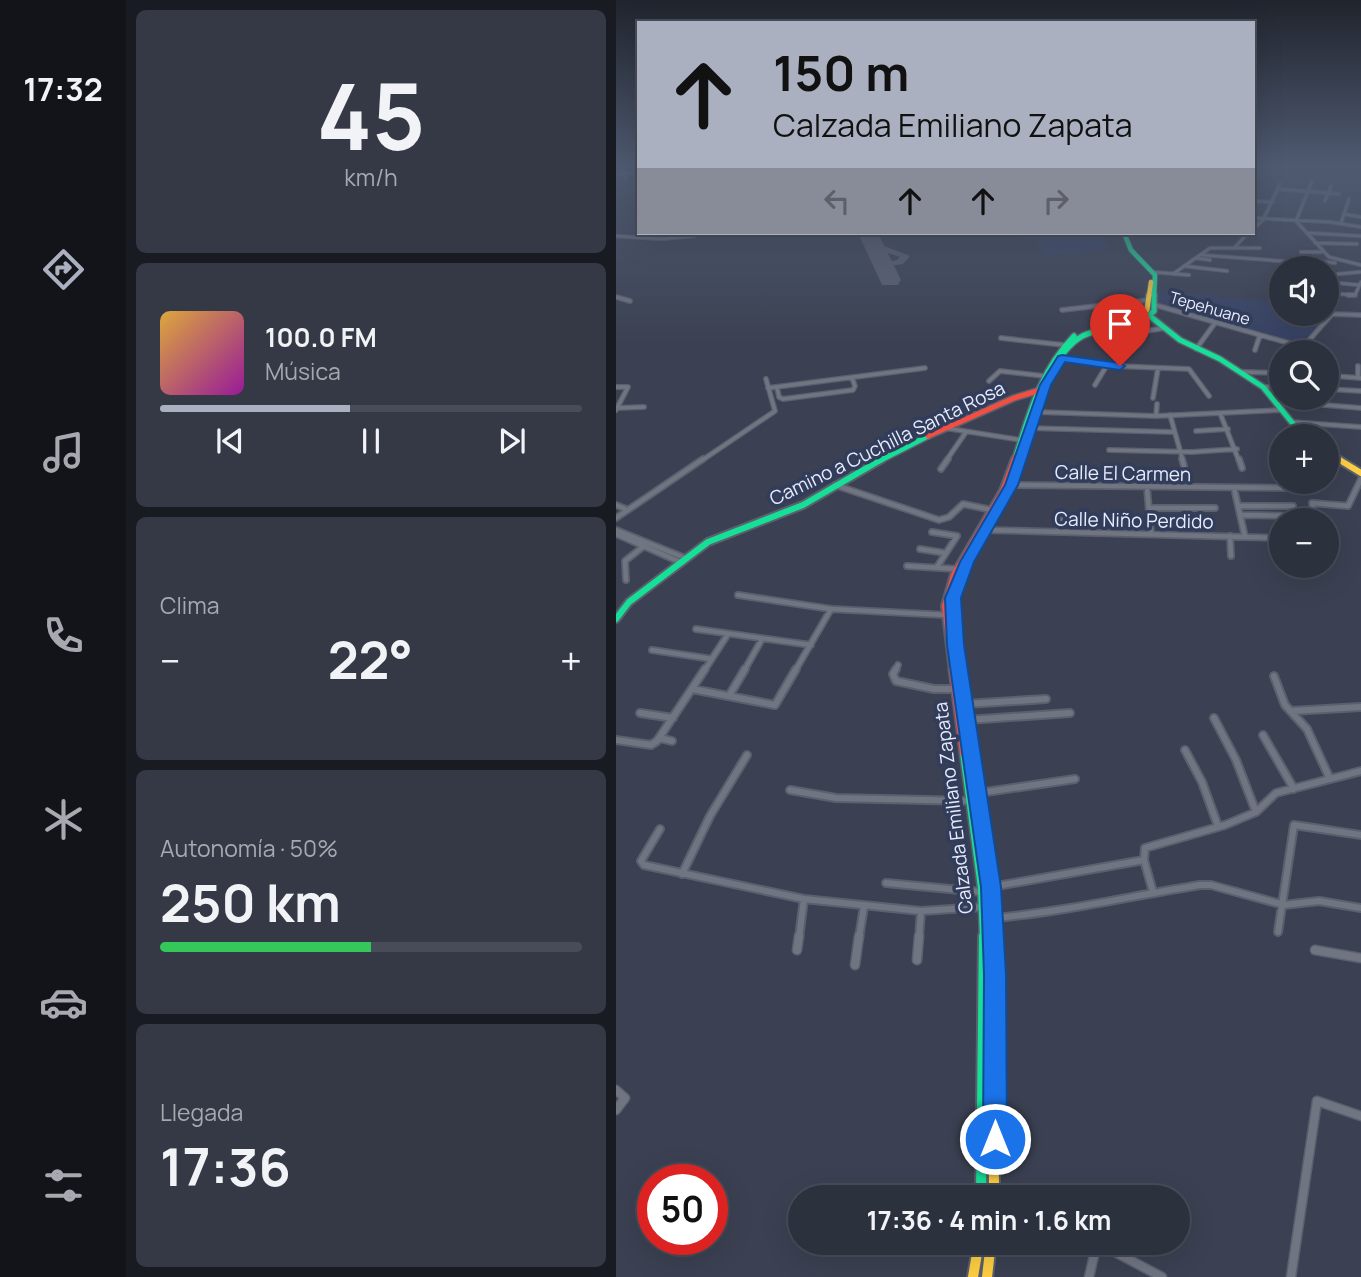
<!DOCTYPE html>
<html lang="es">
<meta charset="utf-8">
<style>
body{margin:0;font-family:Manrope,sans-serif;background:#343945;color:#f1f3f6;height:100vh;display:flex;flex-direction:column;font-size:26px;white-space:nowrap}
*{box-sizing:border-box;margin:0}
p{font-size:23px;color:#a6a9b0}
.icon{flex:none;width:38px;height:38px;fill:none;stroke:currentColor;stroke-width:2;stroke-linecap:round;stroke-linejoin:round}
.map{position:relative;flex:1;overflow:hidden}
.side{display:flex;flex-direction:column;gap:10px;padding:10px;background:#181b22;width:490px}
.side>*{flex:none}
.hud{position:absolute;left:21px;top:21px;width:618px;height:214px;border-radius:0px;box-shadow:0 7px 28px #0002,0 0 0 2px #484c58;background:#aab0c0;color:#111;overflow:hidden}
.tools{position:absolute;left:653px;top:256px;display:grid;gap:14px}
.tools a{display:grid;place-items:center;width:70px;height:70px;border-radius:50%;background:#2c313e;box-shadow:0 7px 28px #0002,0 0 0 2px #484c58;font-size:35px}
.speed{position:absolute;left:21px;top:1164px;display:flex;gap:14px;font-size:35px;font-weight:700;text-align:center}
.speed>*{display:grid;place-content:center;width:91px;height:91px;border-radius:50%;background:#2c313e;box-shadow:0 7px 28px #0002,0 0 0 2px #484c58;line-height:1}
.speed .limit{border:10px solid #d22;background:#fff;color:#111}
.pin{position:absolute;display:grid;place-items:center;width:60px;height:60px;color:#fff;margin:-72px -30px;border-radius:50% 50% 50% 0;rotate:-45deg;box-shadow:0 0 7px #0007}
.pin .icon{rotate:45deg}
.me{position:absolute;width:77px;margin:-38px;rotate:0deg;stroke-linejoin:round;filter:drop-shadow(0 0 5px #0008)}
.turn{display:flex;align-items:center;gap:24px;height:147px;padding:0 21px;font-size:32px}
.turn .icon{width:91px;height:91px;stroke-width:2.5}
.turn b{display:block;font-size:49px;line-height:60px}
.lanes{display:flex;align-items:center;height:66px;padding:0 21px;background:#0003;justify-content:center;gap:35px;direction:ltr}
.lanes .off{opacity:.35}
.big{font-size:52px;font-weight:700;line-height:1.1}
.side .tile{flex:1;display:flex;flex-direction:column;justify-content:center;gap:10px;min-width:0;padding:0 24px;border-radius:10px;background:#343945}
.side .dial{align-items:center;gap:0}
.dial b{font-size:91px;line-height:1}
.song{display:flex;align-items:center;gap:21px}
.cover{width:84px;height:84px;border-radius:10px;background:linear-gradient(135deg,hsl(40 70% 55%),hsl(300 70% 35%))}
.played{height:7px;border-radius:4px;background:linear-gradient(90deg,#aab0c0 45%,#484c58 45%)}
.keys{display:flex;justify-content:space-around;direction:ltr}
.heat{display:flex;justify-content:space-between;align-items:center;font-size:38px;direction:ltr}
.charge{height:10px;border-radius:5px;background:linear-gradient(90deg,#34c759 50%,#484c58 0)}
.trip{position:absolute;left:172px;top:1185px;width:402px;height:70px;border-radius:35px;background:#2c313e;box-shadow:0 7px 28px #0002,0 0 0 2px #484c58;font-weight:700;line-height:70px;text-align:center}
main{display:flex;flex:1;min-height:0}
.tab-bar{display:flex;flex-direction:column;width:126px;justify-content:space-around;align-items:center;background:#121419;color:#a6a9b0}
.tab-bar .icon{width:49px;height:49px}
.tab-bar .active{color:#aab0c0}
.tab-bar b{font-size:32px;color:#f1f3f6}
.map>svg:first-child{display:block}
.built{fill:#384365}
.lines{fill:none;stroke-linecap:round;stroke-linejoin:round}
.taxiway{fill:#5a5f6e;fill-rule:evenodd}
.runway{fill:#5a5f6e;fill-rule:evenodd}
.street-far4-casing{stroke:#5b606f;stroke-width:4.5}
.street-far3-casing{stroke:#5b606f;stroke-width:6}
.street-far2-casing{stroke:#5b606f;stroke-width:8}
.street-far1-casing{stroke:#5b606f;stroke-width:10}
.street-casing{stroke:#5b606f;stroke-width:11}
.fast-far4-casing{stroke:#5b606f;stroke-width:6}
.fast-far3-casing{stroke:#5b606f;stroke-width:8}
.fast-far2-casing{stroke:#5b606f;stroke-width:10}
.fast-far1-casing{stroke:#5b606f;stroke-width:11}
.fast-casing{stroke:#5b606f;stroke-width:14}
.slow-far4-casing{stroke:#5b606f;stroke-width:6}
.slow-far3-casing{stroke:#5b606f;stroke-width:8}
.slow-far2-casing{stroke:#5b606f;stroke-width:10}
.slow-far1-casing{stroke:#5b606f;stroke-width:11}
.slow-casing{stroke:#5b606f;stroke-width:14}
.jam-far2-casing{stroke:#5b606f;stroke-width:8}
.jam-far1-casing{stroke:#5b606f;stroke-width:10}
.jam-casing{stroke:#5b606f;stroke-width:11}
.street-far4{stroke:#717582;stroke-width:2.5}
.street-far3{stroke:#717582;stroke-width:3.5}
.street-far2{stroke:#717582;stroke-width:4.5}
.street-far1{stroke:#717582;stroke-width:6}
.street{stroke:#717582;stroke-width:8}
.fast-far4{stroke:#16e098;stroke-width:4.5}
.fast-far3{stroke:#16e098;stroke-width:5}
.fast-far2{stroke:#16e098;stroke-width:6}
.fast-far1{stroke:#16e098;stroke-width:8}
.fast{stroke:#16e098;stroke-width:10}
.slow-far4{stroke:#ffcf43;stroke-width:4.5}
.slow-far3{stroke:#ffcf43;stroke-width:5}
.slow-far2{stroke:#ffcf43;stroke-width:6}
.slow-far1{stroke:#ffcf43;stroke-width:8}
.slow{stroke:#ffcf43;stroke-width:10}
.jam-far2{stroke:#f24e42;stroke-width:5}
.jam-far1{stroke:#f24e42;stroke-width:6}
.jam{stroke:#f24e42;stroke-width:8}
.route{fill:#1a73e8;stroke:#114b97;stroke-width:2}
.labels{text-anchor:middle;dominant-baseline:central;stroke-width:7;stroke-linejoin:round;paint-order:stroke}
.far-street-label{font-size:16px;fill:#e6ecfc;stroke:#323c5b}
.street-label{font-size:19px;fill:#e6ecfc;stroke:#323c5b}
</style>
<main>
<nav class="tab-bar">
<b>17:32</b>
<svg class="icon active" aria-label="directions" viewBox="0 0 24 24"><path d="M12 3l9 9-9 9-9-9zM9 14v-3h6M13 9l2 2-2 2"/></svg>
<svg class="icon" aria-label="music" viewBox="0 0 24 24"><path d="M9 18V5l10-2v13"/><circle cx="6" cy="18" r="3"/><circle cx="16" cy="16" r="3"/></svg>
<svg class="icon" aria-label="phone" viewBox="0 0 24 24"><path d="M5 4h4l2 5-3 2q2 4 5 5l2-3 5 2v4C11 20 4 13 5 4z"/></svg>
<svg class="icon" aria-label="climate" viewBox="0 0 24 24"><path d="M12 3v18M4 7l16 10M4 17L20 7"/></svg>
<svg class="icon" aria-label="car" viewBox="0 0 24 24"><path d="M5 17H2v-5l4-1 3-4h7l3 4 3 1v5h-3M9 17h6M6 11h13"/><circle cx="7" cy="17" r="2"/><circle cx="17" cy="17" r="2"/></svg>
<svg class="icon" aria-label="filters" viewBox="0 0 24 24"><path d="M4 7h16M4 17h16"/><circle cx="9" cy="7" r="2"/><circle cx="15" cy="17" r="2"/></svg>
</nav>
<section class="side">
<div class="tile dial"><b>45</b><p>km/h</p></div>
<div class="tile">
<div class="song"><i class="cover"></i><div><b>100.0 FM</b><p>Música</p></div></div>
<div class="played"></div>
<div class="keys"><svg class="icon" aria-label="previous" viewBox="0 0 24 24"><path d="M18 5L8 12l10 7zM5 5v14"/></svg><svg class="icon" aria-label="pause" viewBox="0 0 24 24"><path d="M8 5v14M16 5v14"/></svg><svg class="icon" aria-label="next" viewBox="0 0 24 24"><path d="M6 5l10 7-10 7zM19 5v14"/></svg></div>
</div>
<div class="tile"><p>Clima</p>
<div class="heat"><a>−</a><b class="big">22°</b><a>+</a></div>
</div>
<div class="tile"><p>Autonomía · 50%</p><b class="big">250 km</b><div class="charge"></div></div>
<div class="tile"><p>Llegada</p><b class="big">17:36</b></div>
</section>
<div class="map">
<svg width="745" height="1277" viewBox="0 0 745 1277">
<rect width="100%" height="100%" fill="#3b4152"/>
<path class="built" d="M420 233H484L494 248 430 256 418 238Z
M541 290 665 303V313H697L706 322 683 345 540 304Z"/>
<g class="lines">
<path class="taxiway" d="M388 233H419L422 235C414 239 396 237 388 233Z
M255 243H261L294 256 287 264 265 267V263L281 260 284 257 255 247Z"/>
<path class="runway" d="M242 233H262L285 280 282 285H266Z"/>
<g class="street-far4-casing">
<path id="street-far4" d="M5 168 10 179
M0 174 23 172
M696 181 680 221 713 257 745 265
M662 189 723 194
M637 201 657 202
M709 201 715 186
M728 214 745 217
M637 218 714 222 745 227
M725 223 733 199
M637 229 647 220 664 184
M693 233 745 236
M0 236 45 239 78 236
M699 243 741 244
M619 247 632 233
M685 252H705
M586 255 678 262
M580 258 594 260
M568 266 611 271
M701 268V261L719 263
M536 272 573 275
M557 274 594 248H644
M722 274 744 272
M710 282 743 285
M710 293 739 295 745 282"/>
</g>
<g class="street-far3-casing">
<path id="street-far3" d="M732 295H739
M0 297 14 301
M539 305 683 346H688L716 314 745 315
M446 310 533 300
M498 313 502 326
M486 331 490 346 507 345 504 366
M530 331 549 328
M385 338 448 345
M580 349 599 323
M639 350 644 335
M446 358 499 366 573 369 593 396
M742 366V378
M627 372 665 373
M717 376 745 378
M373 381 384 371 428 376
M479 385 491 365
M0 387H12L0 410
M161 387 163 397 167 399 237 390 239 386 236 378
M647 387H665
M152 388 309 368
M710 389 745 391
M537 398 542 368
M660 401 745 408
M0 408 28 407
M421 412 540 416 665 410
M604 413 623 461
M554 415 567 461
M540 416 541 404
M675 422 745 427
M329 428 405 440
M412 428 557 432
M580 431 612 429
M493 450 576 452 621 449
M85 461 159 411 150 379
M330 461 350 432"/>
</g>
<g class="street-far2-casing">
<path id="street-far2" d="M566 459 568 466
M623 459 626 468
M325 469 332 459
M219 485 323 520 333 517 347 504 376 510
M396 485 676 488
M531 488 535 534
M618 488 629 537
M0 505 12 510
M623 506H677
M535 508H599
M626 515 675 516
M0 518 87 459
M698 520 696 503 732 506 745 479
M0 530 69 558
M370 530 665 538
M316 532 341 536 321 567
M441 532 448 518
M0 534 64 562
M614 536 615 556
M660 538 663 559
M304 549 329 553
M291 566 341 569
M10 580 9 561 28 546
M122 595 215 609 330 615
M80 629 195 645
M36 650 96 659
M88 671 112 634
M128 671 146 639
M179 671 215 609
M279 671 282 665"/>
</g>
<g class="street-far1-casing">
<path id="street-far1" d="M280 669 277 674 280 681 318 689H339
M658 676 669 705 691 729 714 779
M76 689 159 705 180 669
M113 696 129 669
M350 704 430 699
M675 711 745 707
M24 713 57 718
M598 718 620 760 640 812
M352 720 454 713
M647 735 678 789
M43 738 56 741
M0 740 35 745 41 741 89 669
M569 750 586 782 602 826
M174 790 220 798 355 801
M363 793 459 779
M44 829 25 861 28 865 188 899 305 911 366 907
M66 874 94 816 131 755
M270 883 366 892
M375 887 528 860
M537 892 528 860 529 848 609 825 640 812 660 793 745 771
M377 918C447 912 515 896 584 885H595L668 905 703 901 745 908
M662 932 678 825 745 835
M183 938 188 899
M243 938 248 906
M303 938 305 911"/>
</g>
<g class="street-casing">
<path id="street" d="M181 950 183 936
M699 950 745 958
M301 960 303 936
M239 965 243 936
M0 1090 9 1098 0 1110
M379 1190 393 1197
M480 1242 546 1277
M473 1277 481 1243
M675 1277 701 1101 745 1116"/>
</g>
<g class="fast-far4-casing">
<path id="fast-far4" d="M508 233 515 250 539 275 538 296"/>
</g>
<g class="fast-far3-casing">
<path id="fast-far3" d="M535 317 564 340 604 359 647 387 687 436
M400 456C414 412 425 370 458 336
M263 461 312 436
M404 461C416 425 433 345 474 333 500 326 518 331 538 311V295"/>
</g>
<g class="fast-far2-casing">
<path id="fast-far2" d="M0 619 13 602 92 542 187 505 266 459
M339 627 337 598 351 562 396 485 404 459"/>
</g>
<g class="fast-far1-casing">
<path id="fast-far1" d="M348 753 366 888 368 938"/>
</g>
<g class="fast-casing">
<path id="fast" d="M365 1197 368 936"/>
</g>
<g class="slow-far4-casing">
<path id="slow-far4" d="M533 296 535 282"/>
</g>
<g class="slow-far3-casing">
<path id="slow-far3" d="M520 321 531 310 533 295
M710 452 725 461"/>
</g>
<g class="slow-far2-casing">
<path id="slow-far2" d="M722 459 745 473
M339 627 345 671"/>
</g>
<g class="slow-far1-casing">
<path id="slow-far1" d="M345 669 375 887 377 938"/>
</g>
<g class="slow-casing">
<path id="slow" d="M377 936 378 1197
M357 1277 363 1242
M371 1277 375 1242"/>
</g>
<g class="jam-far2-casing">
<path id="jam-far2" d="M312 436 398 398 421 391
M398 461 400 456"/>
</g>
<g class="jam-far1-casing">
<path id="jam-far1" d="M337 671 329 606 338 575 387 491 399 459"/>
</g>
<g class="jam-casing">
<path id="jam" d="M337 669 348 753"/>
</g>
<use href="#street-far4" class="street-far4"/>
<use href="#street-far3" class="street-far3"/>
<use href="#street-far2" class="street-far2"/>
<use href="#street-far1" class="street-far1"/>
<use href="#street" class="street"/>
<use href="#fast-far4" class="fast-far4"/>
<use href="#fast-far3" class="fast-far3"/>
<use href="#fast-far2" class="fast-far2"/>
<use href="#fast-far1" class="fast-far1"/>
<use href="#fast" class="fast"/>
<use href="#slow-far4" class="slow-far4"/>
<use href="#slow-far3" class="slow-far3"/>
<use href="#slow-far2" class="slow-far2"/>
<use href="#slow-far1" class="slow-far1"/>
<use href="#slow" class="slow"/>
<use href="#jam-far2" class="jam-far2"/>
<use href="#jam-far1" class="jam-far1"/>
<use href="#jam" class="jam"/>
</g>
<linearGradient id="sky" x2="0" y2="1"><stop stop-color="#20242d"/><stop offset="0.48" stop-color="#4f5a71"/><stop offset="1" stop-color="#4f5a71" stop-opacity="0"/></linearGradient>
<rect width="745" height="345" fill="url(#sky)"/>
<path class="route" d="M446 355 504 363 509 366 504 370 449 362 435 385 402 485 358 562 345 598 348 645 385 887 390 975 391 1139 387 1148 379 1151 370 1148 367 1139 368 975 365 887 331 645 329 598 344 562 389 485 424 385 442 356Z"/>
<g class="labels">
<g class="far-street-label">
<text transform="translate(594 308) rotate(16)">Tepehuane</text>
</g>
<g class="street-label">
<text transform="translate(271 443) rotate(-26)">Camino a Cuchilla Santa Rosa</text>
<text transform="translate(507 473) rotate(1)">Calle El Carmen</text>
<text transform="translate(518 520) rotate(1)">Calle Niño Perdido</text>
<text transform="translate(337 808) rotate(-97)">Calzada Emiliano Zapata</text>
</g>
</g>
</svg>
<div class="tools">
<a><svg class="icon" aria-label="sound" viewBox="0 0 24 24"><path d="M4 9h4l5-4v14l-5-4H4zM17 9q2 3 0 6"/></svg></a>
<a><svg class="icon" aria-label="search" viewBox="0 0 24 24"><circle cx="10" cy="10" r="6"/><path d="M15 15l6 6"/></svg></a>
<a>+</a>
<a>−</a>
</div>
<div class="speed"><div class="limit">50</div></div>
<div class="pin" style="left:504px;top:366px;background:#d93025"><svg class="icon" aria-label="arrive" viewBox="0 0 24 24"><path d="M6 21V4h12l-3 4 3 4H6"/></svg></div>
<svg class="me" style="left:379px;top:1139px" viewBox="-20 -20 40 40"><circle r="17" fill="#1a73e8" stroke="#fff" stroke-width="3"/><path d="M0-11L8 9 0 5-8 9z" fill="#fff"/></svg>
<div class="trip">17:36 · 4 min · 1.6 km</div>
<div class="hud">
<div class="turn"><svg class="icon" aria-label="ahead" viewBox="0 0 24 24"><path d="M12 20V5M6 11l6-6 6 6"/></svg><div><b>150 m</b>Calzada Emiliano Zapata</div></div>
<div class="lanes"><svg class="icon off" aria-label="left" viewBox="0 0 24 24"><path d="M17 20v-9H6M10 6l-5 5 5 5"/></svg><svg class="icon" aria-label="ahead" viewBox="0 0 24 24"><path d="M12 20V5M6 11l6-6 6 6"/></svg><svg class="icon" aria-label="ahead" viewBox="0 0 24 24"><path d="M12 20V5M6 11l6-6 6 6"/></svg><svg class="icon off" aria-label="right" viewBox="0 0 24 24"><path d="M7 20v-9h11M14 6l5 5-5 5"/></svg></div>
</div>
</div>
</main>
